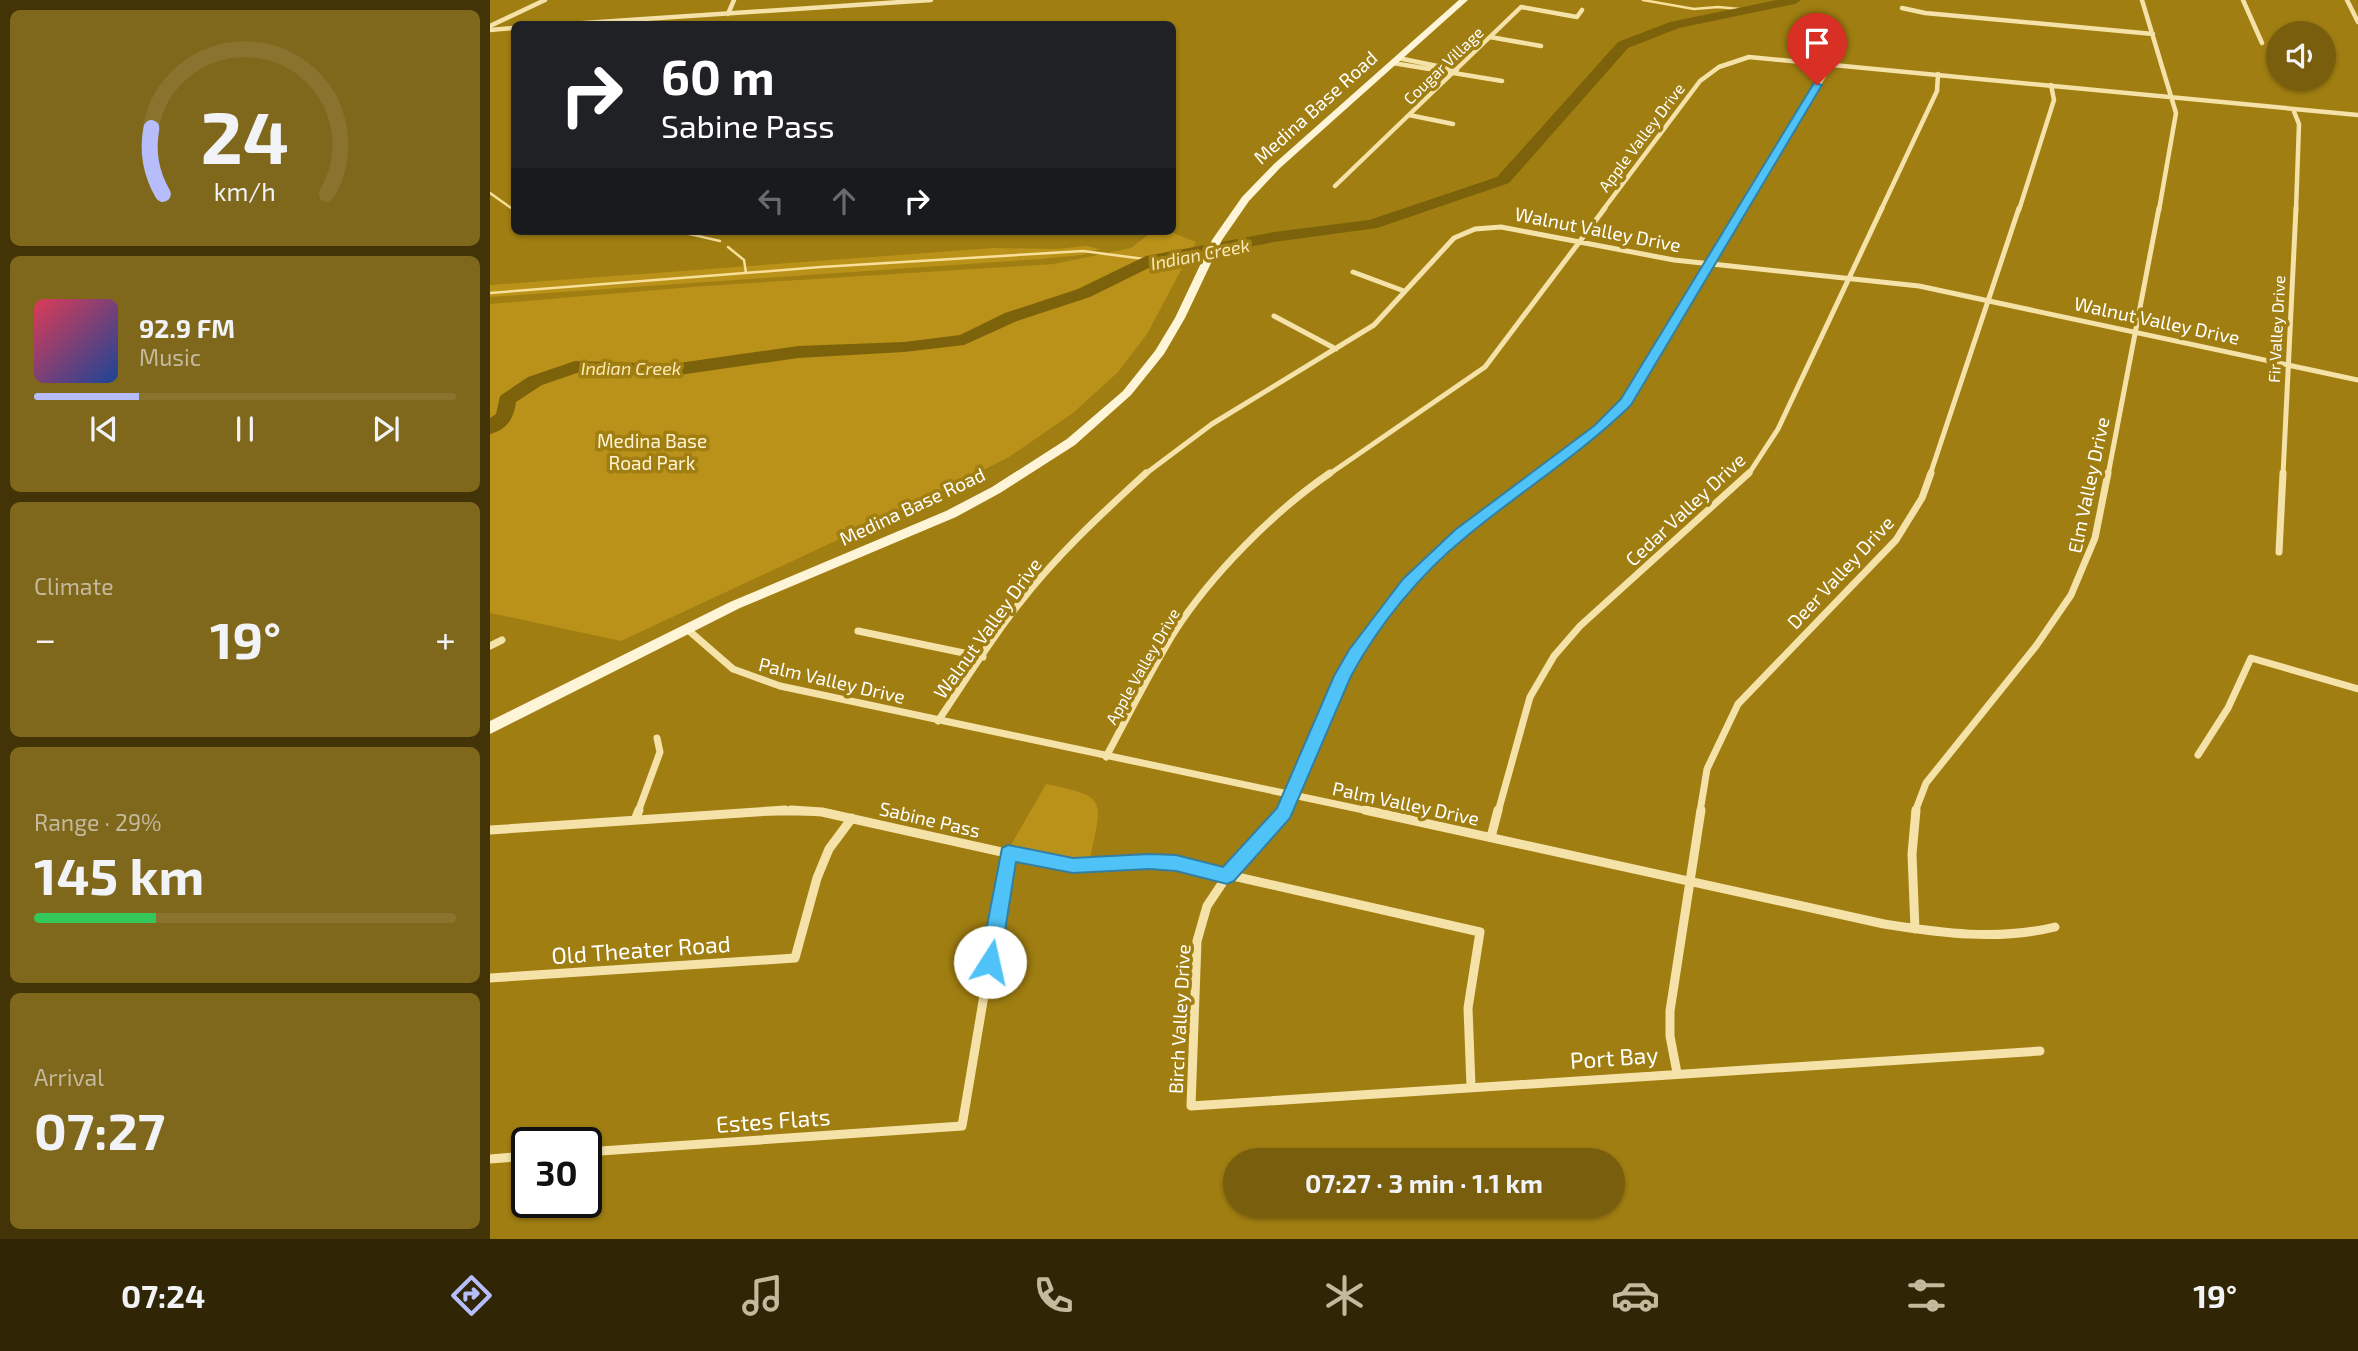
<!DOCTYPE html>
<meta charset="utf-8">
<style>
body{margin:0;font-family:"Exo 2",sans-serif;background:#7f671b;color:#f1f3f6;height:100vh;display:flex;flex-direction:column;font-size:26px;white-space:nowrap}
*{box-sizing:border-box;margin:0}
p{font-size:23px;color:#c3ba9d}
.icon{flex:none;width:38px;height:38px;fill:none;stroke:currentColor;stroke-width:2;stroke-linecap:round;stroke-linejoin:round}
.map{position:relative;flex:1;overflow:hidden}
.drawer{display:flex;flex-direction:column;gap:10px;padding:10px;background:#423407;width:490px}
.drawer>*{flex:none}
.guide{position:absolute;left:21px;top:21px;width:665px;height:214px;border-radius:10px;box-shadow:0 2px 5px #0004;background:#202124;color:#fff;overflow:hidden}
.fabs{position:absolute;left:1776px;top:21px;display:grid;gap:14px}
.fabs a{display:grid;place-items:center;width:70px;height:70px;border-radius:50%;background:#785e0d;box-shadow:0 2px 5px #0004;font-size:35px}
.speed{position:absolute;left:21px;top:1127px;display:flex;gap:14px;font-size:35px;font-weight:700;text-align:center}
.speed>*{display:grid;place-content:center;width:91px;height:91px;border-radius:50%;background:#785e0d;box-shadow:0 2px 5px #0004;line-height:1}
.speed .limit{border:4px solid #111;border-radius:10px;background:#fff;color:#111}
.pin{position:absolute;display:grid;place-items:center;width:60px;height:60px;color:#fff;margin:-72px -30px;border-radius:50% 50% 50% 0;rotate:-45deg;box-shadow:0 0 7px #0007}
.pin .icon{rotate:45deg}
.me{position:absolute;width:77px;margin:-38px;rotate:10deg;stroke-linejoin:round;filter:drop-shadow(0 0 5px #0008)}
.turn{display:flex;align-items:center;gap:24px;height:147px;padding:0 35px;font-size:32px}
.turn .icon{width:91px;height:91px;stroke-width:2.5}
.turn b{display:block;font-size:49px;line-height:60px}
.lanes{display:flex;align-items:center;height:66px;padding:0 35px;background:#0003;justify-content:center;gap:35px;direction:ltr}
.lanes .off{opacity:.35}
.big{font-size:52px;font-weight:700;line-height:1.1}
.drawer .widget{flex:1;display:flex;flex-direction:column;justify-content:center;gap:10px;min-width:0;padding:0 24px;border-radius:10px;background:#7f671b}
.drawer .dial{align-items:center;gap:0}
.dial svg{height:182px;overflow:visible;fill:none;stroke:#89732e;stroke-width:7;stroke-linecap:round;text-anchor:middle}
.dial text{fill:#f1f3f6;stroke:none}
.song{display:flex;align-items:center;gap:21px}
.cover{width:84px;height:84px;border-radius:10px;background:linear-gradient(135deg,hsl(350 70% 55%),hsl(220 70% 35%))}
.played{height:7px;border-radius:4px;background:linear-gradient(90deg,#b6bdfa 25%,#89732e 25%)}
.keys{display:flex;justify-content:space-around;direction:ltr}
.heat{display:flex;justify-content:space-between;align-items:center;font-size:38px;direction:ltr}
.charge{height:10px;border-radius:5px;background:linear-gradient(90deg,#34c759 29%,#89732e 0)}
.trip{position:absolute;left:733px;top:1148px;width:402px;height:70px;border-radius:35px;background:#785e0d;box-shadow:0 2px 5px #0004;font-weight:700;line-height:70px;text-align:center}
.dock{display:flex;height:112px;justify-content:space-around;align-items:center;background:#302605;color:#c3ba9d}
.dock .icon{width:49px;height:49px}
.dock .current{color:#b6bdfa}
.dock b{font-size:32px;color:#f1f3f6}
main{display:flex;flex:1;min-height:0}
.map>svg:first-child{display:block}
.green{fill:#ba9219}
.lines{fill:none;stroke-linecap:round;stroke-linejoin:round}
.stream{stroke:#f8e09b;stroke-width:2.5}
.river{fill:#7c620a;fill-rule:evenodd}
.street-far3{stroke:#f5e2a9;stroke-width:4.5}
.street-far2{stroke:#f5e2a9;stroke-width:5}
.street-far1{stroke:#f5e2a9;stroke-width:7}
.street{stroke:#f5e2a9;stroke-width:9}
.secondary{fill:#fef5d9;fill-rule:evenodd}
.route{fill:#4fc3f7;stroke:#337fa1;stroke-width:2}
.labels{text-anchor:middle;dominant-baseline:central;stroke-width:7;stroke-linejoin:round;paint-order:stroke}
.far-street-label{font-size:16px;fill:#fff;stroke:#a07e11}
.far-water-label{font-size:18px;font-style:italic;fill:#fbe9b6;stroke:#a07e11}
.street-label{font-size:19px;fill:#fff;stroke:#a07e11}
.park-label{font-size:19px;fill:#fef3d2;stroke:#a07e11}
.near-street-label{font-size:23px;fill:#fff;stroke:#a07e11}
</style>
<main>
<section class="drawer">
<div class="widget dial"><svg viewBox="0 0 100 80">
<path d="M14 69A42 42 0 1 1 86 69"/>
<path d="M14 69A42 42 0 0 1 9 40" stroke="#b6bdfa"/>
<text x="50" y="56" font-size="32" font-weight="700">24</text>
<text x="50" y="72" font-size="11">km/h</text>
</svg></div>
<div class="widget">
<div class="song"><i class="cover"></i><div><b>92.9 FM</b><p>Music</p></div></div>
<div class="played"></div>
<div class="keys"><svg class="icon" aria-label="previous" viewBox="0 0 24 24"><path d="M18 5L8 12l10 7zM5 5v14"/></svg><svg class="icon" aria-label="pause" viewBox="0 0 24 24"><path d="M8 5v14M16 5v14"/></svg><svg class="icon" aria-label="next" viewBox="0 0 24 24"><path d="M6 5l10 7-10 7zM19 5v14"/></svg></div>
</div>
<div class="widget"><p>Climate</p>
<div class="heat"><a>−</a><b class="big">19°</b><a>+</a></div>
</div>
<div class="widget"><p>Range · 29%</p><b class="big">145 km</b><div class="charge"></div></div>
<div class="widget"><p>Arrival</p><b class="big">07:27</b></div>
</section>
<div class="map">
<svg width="1868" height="1239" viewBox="0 0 1868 1239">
<rect width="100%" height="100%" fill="#a07e11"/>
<path class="green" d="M663 231H678L706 242 657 334 628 372 583 413 519 457 442 496 131 641 0 613V304L214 286 564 264 641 248Z
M597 246 609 249 592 255 549 259 0 297V285L504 248 566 249Z
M556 784C619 797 612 799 600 859L575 857 521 845Z"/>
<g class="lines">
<path class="stream" d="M1153 0 1204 9 1228 7 1260 10
M0 193 24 210
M132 231 195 233 230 241
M238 247 254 260 256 273
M0 293 331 267 593 251 662 260"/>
<path class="river" d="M1287 0H1311L1305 4 1189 28 1138 48 1019 183 887 228 784 242 667 264 600 297 527 321 474 345 414 352 308 358 182 376 87 373 52 385 26 402C24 418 17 430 0 434V418L6 414 10 396 38 377 85 361 182 364 308 346 414 342 470 335 515 313 588 289 656 256 784 232 879 220 1007 177 1128 42 1180 22Z"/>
<path class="street-far3" d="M1652 0 1686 113 1669 210
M1753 0 1772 43
M1857 0 1868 22
M1412 8 1435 13 1663 34
M238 14 244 0
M79 24 441 0
M0 26 55 0
M0 30 24 28
M1000 37 1051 46
M908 58 967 70
M903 63 1012 81
M1803 109 1809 124 1806 210
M919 115 963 124
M845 186 1031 7 1087 17 1092 10
M1113 210 1210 81 1229 67 1259 57 1868 115
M1253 210 1341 64
M1391 210 1447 91 1448 74
M1529 210 1564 100 1561 85"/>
<path class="street-far2" d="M863 272 914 291
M784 316 846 349
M654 475 722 424 884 325 964 238 985 229 1011 227 1184 260 1429 286 1868 380
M838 475 995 367 1115 208
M1048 475 1109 429 1136 402 1254 208
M1258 475 1288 429 1392 208
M1440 475 1529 208
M1618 475 1669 208
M1793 475 1806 208"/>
<path class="street-far1" d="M1789 552 1793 473
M197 629 243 669 290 686 883 812
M368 631 493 657
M0 646 12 640
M448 721C474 683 499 641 528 605 566 556 610 515 656 473
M1708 755 1738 708 1761 658 1868 689
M616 757C638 716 659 674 683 634 720 576 783 512 840 473
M148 812 170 752 167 738
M269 812H331
M794 812 865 654 918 583 970 533 1050 473
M1008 812 1040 697 1064 656 1090 626 1259 473
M1210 812 1217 769 1248 704 1406 540 1432 498 1441 473
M1425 812 1436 783 1546 646 1581 595 1605 538 1618 473"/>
<path class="street" d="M301 810 332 812 557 862 686 863 990 932 978 1008 981 1086
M795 810 737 876 717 906 707 941 701 1106 1550 1051
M875 810 1394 924C1451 933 1508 941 1565 927
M145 820 149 810
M0 830 295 810
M1001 837 1008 810
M1425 929 1422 854 1426 810
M0 978 305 958 327 878 339 849 362 818
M1187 1073 1180 1036V1011L1211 810
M96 1152 472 1126 518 853
M0 1159 37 1156"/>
<path class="secondary" d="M969 0H978L790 168 759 201 732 240 695 318 674 354 641 395 585 445 510 493 466 517 250 608 0 734V721L240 602 456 511 502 487 577 439 633 391 665 351 685 318 722 240 752 197 784 164Z"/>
</g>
<path class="route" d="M1324 83 1332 85 1141 405C1091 454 1031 491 977 536 931 573 889 624 861 676L800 818 744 881 737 884 686 871 659 869 583 873 526 862 510 962 507 968 500 971 493 968 490 962 512 848 518 845 583 858 659 854 686 855 733 867 787 808 844 676 859 650 913 579 965 530 1104 426 1131 399Z"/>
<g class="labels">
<g class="far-street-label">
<text transform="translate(953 65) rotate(-44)">Cougar Village</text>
<text transform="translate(1151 137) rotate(-53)">Apple Valley Drive</text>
<text transform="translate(1786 329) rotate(-87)">Fir Valley Drive</text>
<text transform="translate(652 666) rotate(-60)">Apple Valley Drive</text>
</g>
<g class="far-water-label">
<text transform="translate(710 254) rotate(-11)">Indian Creek</text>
<text x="141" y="368">Indian Creek</text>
</g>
<g class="street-label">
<text transform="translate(825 107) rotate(-42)">Medina Base Road</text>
<text transform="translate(1108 229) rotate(11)">Walnut Valley Drive</text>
<text transform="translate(1667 320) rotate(12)">Walnut Valley Drive</text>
<text transform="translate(1598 485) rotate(-78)">Elm Valley Drive</text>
<text transform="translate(422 506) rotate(-25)">Medina Base Road</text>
<text transform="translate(1195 509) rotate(-43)">Cedar Valley Drive</text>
<text transform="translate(1350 572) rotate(-47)">Deer Valley Drive</text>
<text transform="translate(497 628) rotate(-54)">Walnut Valley Drive</text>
<text transform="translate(342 680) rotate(13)">Palm Valley Drive</text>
<text transform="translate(916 803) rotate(12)">Palm Valley Drive</text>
<text transform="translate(440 819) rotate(13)">Sabine Pass</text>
<text transform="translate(689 1019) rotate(-87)">Birch Valley Drive</text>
</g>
<g class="park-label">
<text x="162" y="440">Medina Base<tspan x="162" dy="22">Road Park</tspan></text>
</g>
<g class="near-street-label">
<text transform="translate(151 949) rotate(-4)">Old Theater Road</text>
<text transform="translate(1124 1057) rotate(-4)">Port Bay</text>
<text transform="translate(283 1120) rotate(-4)">Estes Flats</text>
</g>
</g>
</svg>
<div class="fabs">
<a><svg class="icon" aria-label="sound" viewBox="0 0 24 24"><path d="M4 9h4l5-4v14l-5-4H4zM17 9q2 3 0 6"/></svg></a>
</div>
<div class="speed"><div class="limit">30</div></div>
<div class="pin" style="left:1327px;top:85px;background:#d93025"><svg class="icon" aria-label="arrive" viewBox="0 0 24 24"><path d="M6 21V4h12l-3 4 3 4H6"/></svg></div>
<svg class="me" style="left:500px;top:962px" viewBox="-20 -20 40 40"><circle r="19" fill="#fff"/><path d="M0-13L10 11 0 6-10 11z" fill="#4fc3f7"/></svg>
<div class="trip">07:27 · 3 min · 1.1 km</div>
<div class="guide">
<div class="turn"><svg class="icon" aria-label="right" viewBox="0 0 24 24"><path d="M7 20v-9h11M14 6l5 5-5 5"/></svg><div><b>60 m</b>Sabine Pass</div></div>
<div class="lanes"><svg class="icon off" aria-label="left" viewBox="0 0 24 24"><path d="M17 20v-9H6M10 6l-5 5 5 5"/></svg><svg class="icon off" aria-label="ahead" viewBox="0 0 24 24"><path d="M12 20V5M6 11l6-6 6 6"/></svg><svg class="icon" aria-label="right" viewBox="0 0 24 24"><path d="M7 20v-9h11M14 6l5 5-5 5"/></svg></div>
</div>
</div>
</main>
<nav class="dock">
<b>07:24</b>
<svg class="icon current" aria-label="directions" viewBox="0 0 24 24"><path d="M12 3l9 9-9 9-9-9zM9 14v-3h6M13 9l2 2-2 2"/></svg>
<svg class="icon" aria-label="music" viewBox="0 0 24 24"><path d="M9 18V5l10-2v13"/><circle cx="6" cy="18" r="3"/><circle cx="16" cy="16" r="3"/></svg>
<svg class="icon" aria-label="phone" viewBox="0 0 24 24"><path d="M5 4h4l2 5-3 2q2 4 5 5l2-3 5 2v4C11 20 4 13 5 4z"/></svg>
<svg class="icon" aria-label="climate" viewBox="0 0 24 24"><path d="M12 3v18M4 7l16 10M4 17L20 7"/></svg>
<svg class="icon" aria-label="car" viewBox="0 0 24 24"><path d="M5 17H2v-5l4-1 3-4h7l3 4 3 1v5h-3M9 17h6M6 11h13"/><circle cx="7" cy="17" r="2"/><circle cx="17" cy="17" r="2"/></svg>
<svg class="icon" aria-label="filters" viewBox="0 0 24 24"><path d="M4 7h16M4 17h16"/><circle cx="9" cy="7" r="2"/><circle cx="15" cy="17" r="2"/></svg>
<b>19°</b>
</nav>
